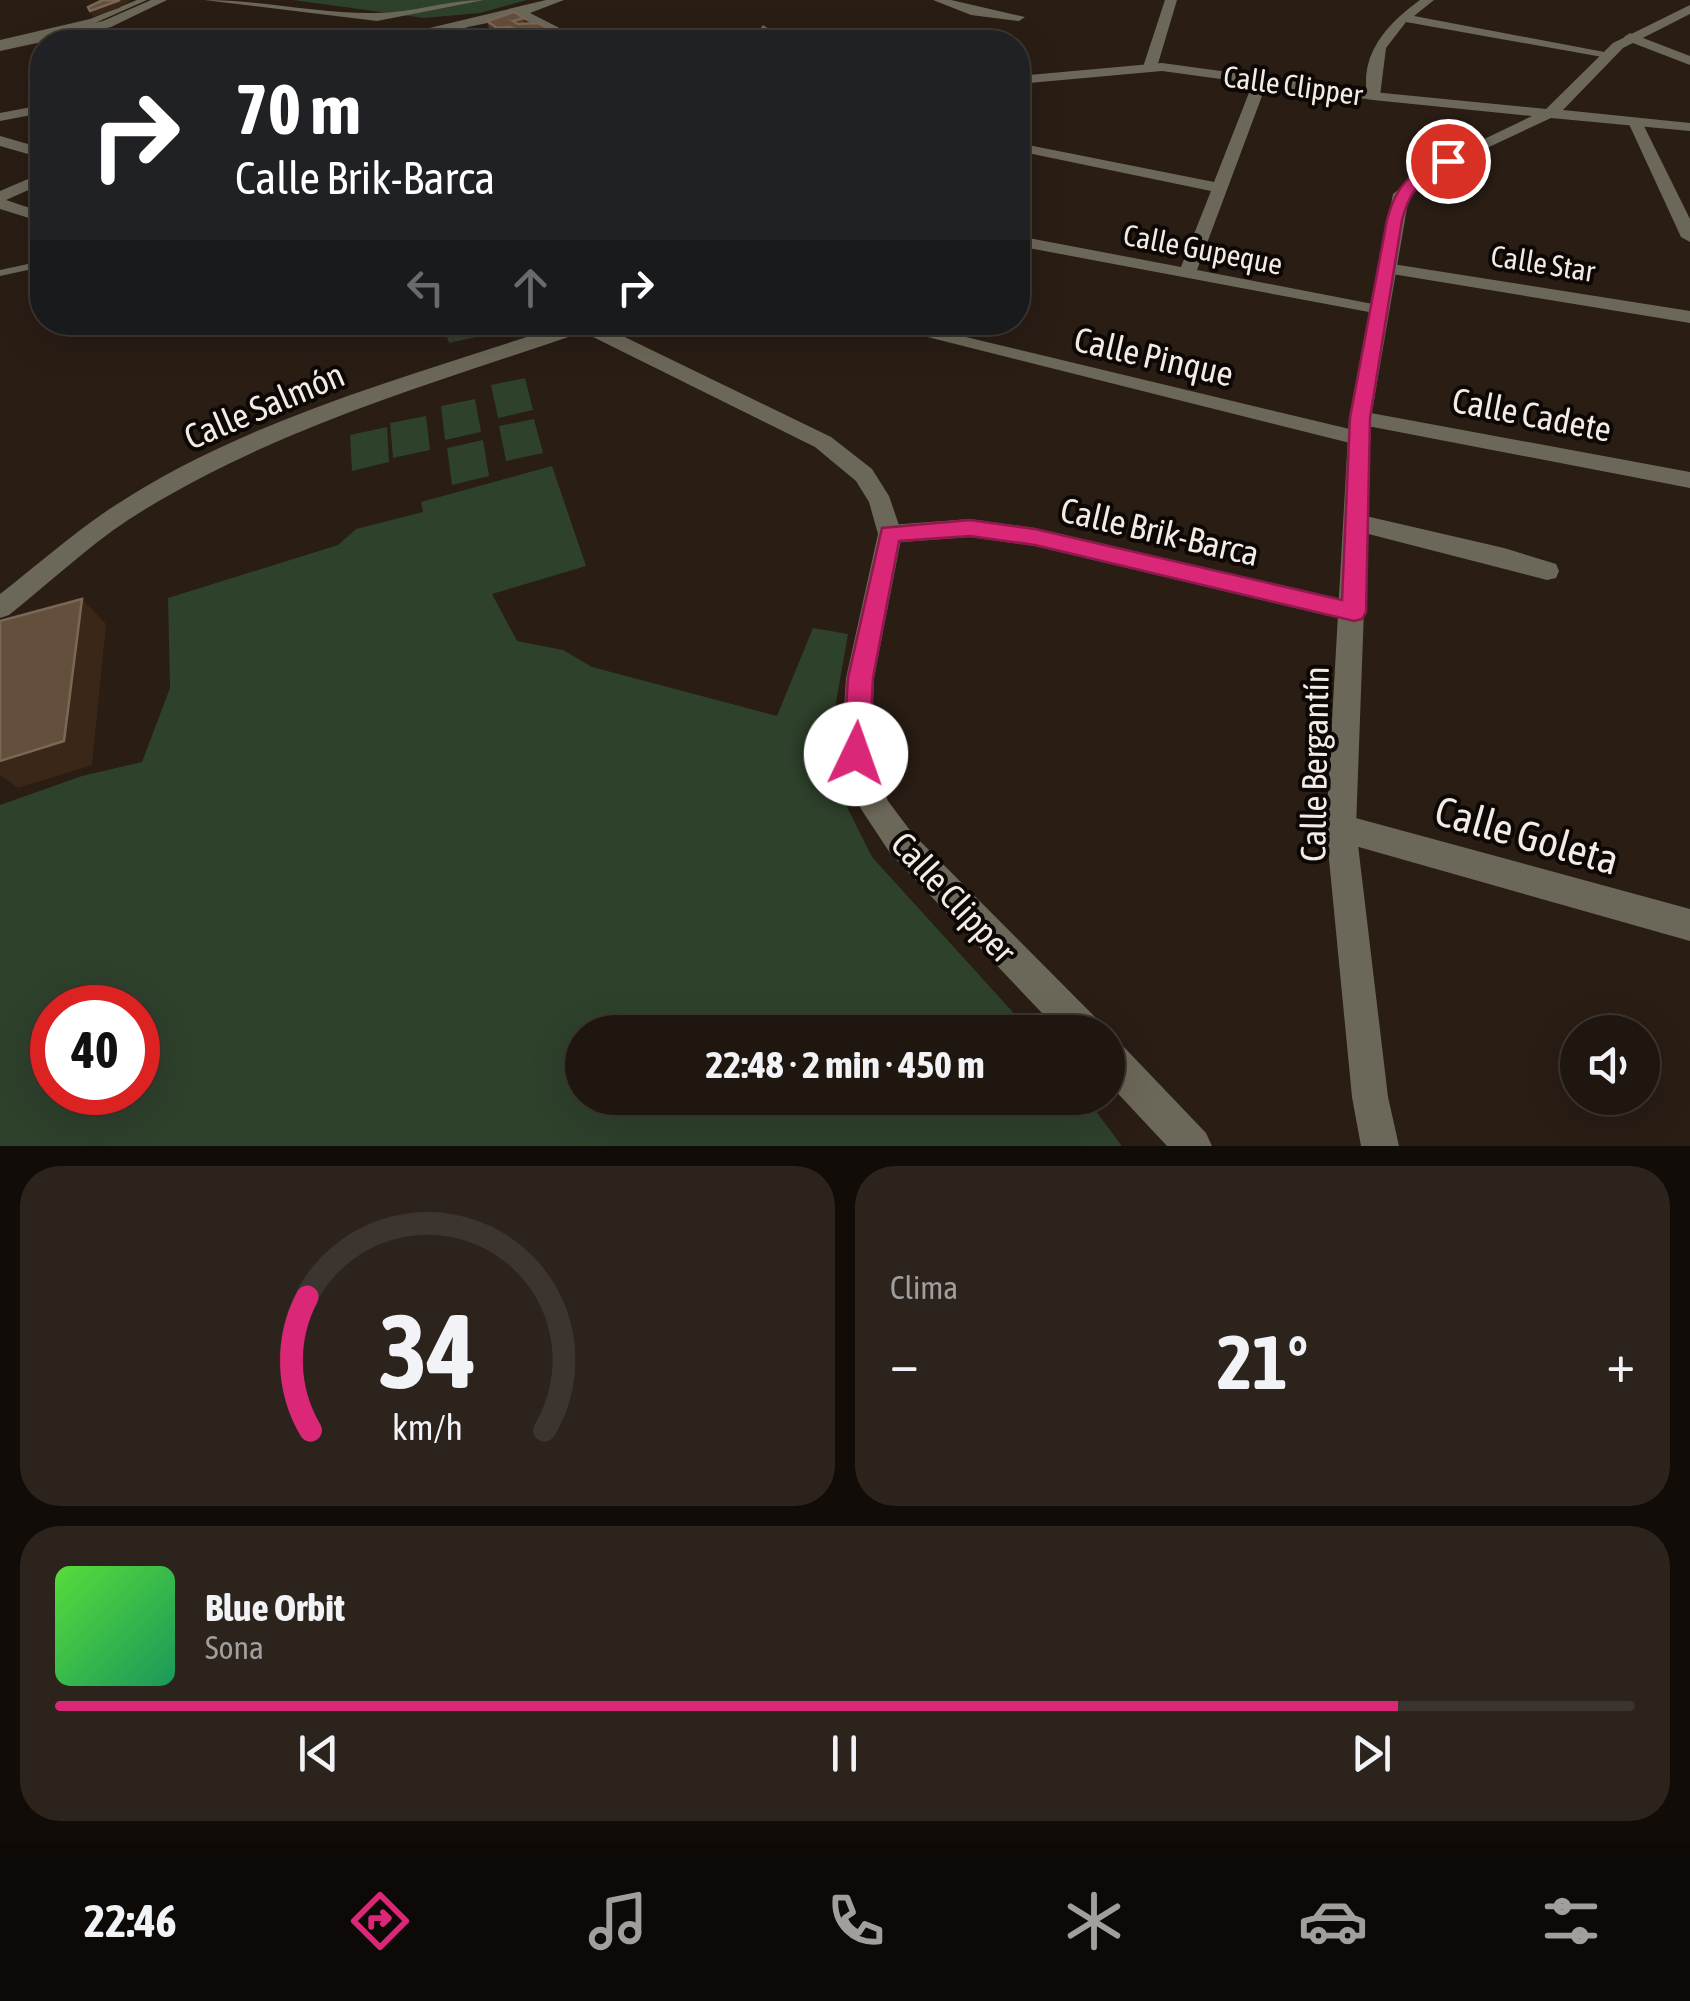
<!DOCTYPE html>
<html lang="es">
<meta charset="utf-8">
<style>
body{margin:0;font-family:"Asap Condensed",sans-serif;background:#2c231d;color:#f1f3f6;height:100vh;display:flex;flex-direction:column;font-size:38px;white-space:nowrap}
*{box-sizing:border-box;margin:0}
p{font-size:32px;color:#a19f9e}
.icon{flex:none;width:55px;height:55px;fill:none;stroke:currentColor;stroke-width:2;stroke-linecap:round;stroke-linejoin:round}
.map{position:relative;height:1146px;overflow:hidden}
.panel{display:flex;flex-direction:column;gap:20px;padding:20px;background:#110c08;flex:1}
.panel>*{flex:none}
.hud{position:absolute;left:30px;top:30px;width:1000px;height:305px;border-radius:40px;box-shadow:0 10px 40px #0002,0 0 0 2px #3c352f;background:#202124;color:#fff;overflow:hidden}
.fabs{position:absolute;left:1560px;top:1015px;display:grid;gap:20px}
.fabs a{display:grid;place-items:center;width:100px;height:100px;border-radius:50%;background:#1f160f;box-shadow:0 10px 40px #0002,0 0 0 2px #3c352f;font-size:50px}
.speed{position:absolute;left:30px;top:985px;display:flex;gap:20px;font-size:50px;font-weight:700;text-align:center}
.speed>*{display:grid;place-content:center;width:130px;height:130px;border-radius:50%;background:#1f160f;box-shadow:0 10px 40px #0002,0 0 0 2px #3c352f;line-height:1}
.speed .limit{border:15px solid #d22;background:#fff;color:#111}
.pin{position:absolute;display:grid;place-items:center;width:85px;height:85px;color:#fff;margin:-42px;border:5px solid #fff;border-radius:50%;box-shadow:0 2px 10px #0007}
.me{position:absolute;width:110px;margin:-55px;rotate:3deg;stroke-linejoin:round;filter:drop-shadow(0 0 8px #0008)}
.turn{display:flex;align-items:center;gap:35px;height:210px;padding:0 40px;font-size:45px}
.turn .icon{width:130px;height:130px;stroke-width:2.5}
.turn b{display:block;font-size:70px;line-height:85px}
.lanes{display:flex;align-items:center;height:95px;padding:0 40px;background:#0003;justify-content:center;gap:50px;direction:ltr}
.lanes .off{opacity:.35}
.big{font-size:75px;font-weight:700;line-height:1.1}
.panel .widget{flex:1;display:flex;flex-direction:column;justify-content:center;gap:15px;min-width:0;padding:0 35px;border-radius:40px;background:#2c231d}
.panel .dial{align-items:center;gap:0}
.dial svg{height:260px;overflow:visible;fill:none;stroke:#3c352f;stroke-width:7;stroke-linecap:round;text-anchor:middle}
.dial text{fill:#f1f3f6;stroke:none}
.song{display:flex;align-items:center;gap:30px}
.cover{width:120px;height:120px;border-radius:15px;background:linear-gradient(135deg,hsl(110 70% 55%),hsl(150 70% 35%))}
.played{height:10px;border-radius:5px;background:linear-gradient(90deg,#db2777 85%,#3c352f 85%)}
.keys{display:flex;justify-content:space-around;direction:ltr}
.heat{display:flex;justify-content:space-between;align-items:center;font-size:55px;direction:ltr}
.panel .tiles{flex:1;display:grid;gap:20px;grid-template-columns:1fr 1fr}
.widget:last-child{grid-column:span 2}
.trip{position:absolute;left:565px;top:1015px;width:560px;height:100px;border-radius:50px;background:#1f160f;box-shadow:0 10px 40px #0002,0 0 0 2px #3c352f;font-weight:700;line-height:100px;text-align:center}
.menu{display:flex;height:160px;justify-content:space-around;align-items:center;background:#0c0906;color:#a19f9e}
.menu .icon{width:70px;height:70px}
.menu .on{color:#db2777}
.menu b{font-size:45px;color:#f1f3f6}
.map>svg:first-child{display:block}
.green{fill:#2e412b;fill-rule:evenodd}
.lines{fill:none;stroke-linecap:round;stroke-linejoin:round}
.service{fill:#6c6859;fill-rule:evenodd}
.minor{fill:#6c6859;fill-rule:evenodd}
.tertiary{fill:#6c6859;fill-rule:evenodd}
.wall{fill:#533b27}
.shaded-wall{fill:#3b2717}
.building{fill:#644e3c;stroke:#7b6756;stroke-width:2.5}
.route{fill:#db2777;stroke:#8e194d;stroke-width:2.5}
.labels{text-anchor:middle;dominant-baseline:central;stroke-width:8;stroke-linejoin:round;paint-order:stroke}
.far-street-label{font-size:30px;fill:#f3ebe5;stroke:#0d0805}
.street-label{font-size:35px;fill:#f3ebe5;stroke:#0d0805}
.near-street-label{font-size:42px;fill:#f3ebe5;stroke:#0d0805}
</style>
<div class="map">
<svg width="1690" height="1146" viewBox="0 0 1690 1146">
<rect width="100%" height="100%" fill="#291d14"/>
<path class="green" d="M293 0H527L480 13 424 18Z
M443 323V322L538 323 449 343Z
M525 378 533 410 498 418 491 385Z
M475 399 481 432 445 440 441 406Z
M426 416 430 450 393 458 390 423Z
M534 419 543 453 506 461 499 426Z
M387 427 389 462 352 471 350 435Z
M483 440 489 476 452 485 447 448Z
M552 466 586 566 492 594 517 641 563 650 592 667 777 716 813 628 848 634 831 731 841 795 872 857 1031 1032H582V1098H1086L1122 1146H0V805L82 776 142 762 170 688 168 598 338 545 356 529 423 512 421 502ZM52 1008H138V1092H52Z"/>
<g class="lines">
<path class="service" d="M137 0H147L95 23 0 44V40L90 19Z
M42 261V267L0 276V270Z"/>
<path class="minor" d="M151 0H167L111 27 0 51V43L103 21Z
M204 0C261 0 318 14 376 13 412 13 447 0 484 0L377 21Z
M933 0H951L1025 17 1019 21 971 15Z
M1165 0H1177L1157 67 1150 71 1143 67Z
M1420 0H1434L1414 16 1615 54 1608 58 1406 22 1386 48 1380 96 1368 99C1358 55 1387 24 1420 0Z
M763 25 769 29 762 42H750Z
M1630 33 1690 56V65L1625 40 1624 37Z
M1261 76 1268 80 1197 270 1378 305 1388 311 1385 315 1018 246V236L1181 267 1211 191 1018 151V143L1214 182 1254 80Z
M1630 119 1642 122 1690 219V242L1681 237 1628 122Z
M0 136 42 148V158L0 146Z
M42 173V184L6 200 42 212V222L0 209V191Z
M1386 263 1690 311V323L1380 272V264Z
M868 322H903L1358 431 1369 438 1358 445Z
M1360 411 1690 472V488L1352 423 1349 418Z
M1357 514 1504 548 1556 564 1559 571 1556 578 1547 580 1349 529 1345 523Z
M970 519 1035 528 1354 602 1363 605 1367 612 1363 619 1354 622 1035 546 970 537 890 543 878 534 890 525Z
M1341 814 1690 909V941L1341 842 1330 838 1326 828 1330 818Z"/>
<path class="tertiary" d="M546 0H564L530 13 587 42H572L518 17 393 42H371Z
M1690 5V14L1623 48 1563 110 1690 123V131L1551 118 1459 161 1409 196 1371 418 1356 828 1388 1097 1399 1146H1361L1352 1097 1326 828 1349 418 1393 194 1430 165 1532 116 1373 100 1162 71 1018 84V76L1162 63 1373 92 1546 109 1613 43Z
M42 105V113L0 121V113Z
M572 322H602L600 325 831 437 872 469 889 496 902 534 874 678 871 754 888 801 912 833 1097 1019 1102 1032H1060L890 853 861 809 841 754 846 678 878 534 869 502 856 481 815 447 583 332C428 385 268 430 128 520 86 548 48 584 9 615L0 618V594C36 566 71 535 108 510 247 417 416 375 572 322Z
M1108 1039 1121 1044 1206 1133 1212 1146H1167L1108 1083Z"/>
</g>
<path class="wall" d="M524 18 525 24 550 40 540 42H509L507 38 499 39 490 32 487 21Z
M485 35 487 42H450L448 36Z"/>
<path class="shaded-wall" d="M120 0H131L119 8 93 17 90 11Z
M509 27 511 34 505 30 507 38 499 39 497 28Z
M548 28 550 40 540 42H517L516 37Z
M431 33 434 42H415Z
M485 35 487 42H472V41Z
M82 599 106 624 92 765 18 788 0 775V761Z"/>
<path class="building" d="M103 0H120L90 11 88 7Z
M514 12 524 18 513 21 518 24 538 23 548 28 516 37 505 30 512 28 509 27 497 28 487 21Z
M463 28 485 35 472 41 478 42H457L471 41 448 36Z
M411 33H431L415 42H392Z
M82 599 64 741 0 761V621Z"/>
<path class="route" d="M1442 158 1455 161C1426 185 1413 178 1402 220L1370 418 1366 612 1362 619 1354 621 1035 545 970 536 899 541 873 678 869 754 866 762 856 765 847 762 843 754 848 678 882 528 970 520 1035 529 1342 600 1350 418 1387 220C1396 184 1410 174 1442 158Z"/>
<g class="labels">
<g class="far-street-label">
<text transform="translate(1293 85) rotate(8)">Calle Clipper</text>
<text transform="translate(1203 249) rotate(11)">Calle Gupeque</text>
<text transform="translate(1543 263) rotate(9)">Calle Star</text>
</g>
<g class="street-label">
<text transform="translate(1154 356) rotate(13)">Calle Pinque</text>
<text transform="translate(264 405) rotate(-23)">Calle Salmón</text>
<text transform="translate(1532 414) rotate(11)">Calle Cadete</text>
<text transform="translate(1160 531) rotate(13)">Calle Brik-Barca</text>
<text transform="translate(1314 764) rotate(-89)">Calle Bergantín</text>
<text transform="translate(954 897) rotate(47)">Calle Clipper</text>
</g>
<g class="near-street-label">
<text transform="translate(1527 835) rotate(16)">Calle Goleta</text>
</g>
</g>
</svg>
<div class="fabs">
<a><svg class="icon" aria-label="sound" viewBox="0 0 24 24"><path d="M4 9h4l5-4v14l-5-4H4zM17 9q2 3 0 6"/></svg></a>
</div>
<div class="speed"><div class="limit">40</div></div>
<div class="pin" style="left:1448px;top:161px;background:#d93025"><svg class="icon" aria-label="arrive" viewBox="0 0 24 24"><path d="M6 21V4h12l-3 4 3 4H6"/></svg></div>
<svg class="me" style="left:856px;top:754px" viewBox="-20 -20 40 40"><circle r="19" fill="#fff"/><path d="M0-13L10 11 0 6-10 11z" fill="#db2777"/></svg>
<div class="trip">22:48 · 2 min · 450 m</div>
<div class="hud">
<div class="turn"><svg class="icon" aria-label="right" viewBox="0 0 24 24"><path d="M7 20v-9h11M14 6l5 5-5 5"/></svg><div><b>70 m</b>Calle Brik-Barca</div></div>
<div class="lanes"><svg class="icon off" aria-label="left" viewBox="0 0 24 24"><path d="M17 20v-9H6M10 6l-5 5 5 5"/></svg><svg class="icon off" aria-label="ahead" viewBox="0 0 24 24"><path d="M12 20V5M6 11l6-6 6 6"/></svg><svg class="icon" aria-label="right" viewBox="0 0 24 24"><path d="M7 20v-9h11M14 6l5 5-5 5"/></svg></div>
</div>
</div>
<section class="panel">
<div class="tiles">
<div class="widget dial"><svg viewBox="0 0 100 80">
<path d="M14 69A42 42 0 1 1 86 69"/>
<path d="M14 69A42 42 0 0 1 13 28" stroke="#db2777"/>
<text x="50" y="56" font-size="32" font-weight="700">34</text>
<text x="50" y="72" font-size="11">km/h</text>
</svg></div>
<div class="widget"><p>Clima</p>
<div class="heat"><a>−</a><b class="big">21°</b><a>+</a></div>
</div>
<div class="widget">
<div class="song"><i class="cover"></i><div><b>Blue Orbit</b><p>Sona</p></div></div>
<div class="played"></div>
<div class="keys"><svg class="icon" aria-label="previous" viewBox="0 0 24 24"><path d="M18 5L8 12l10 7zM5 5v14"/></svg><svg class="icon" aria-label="pause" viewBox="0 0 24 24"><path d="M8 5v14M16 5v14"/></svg><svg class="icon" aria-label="next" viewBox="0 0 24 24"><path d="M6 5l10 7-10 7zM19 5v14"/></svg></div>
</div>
</div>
</section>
<nav class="menu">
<b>22:46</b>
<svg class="icon on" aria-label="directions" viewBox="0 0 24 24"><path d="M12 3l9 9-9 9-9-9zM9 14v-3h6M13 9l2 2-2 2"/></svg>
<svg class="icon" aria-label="music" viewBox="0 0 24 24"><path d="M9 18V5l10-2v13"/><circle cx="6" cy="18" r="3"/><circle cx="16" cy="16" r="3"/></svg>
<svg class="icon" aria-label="phone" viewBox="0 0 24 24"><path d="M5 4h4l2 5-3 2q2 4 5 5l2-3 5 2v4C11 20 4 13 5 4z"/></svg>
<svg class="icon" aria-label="climate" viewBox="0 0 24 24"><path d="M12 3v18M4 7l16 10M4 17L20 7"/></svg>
<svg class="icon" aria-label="car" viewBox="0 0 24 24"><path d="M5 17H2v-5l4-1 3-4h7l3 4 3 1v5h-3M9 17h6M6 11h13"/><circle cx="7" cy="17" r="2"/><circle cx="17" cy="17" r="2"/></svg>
<svg class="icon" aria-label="filters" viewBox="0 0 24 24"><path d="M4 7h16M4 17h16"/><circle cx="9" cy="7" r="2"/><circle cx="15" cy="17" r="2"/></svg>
</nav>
